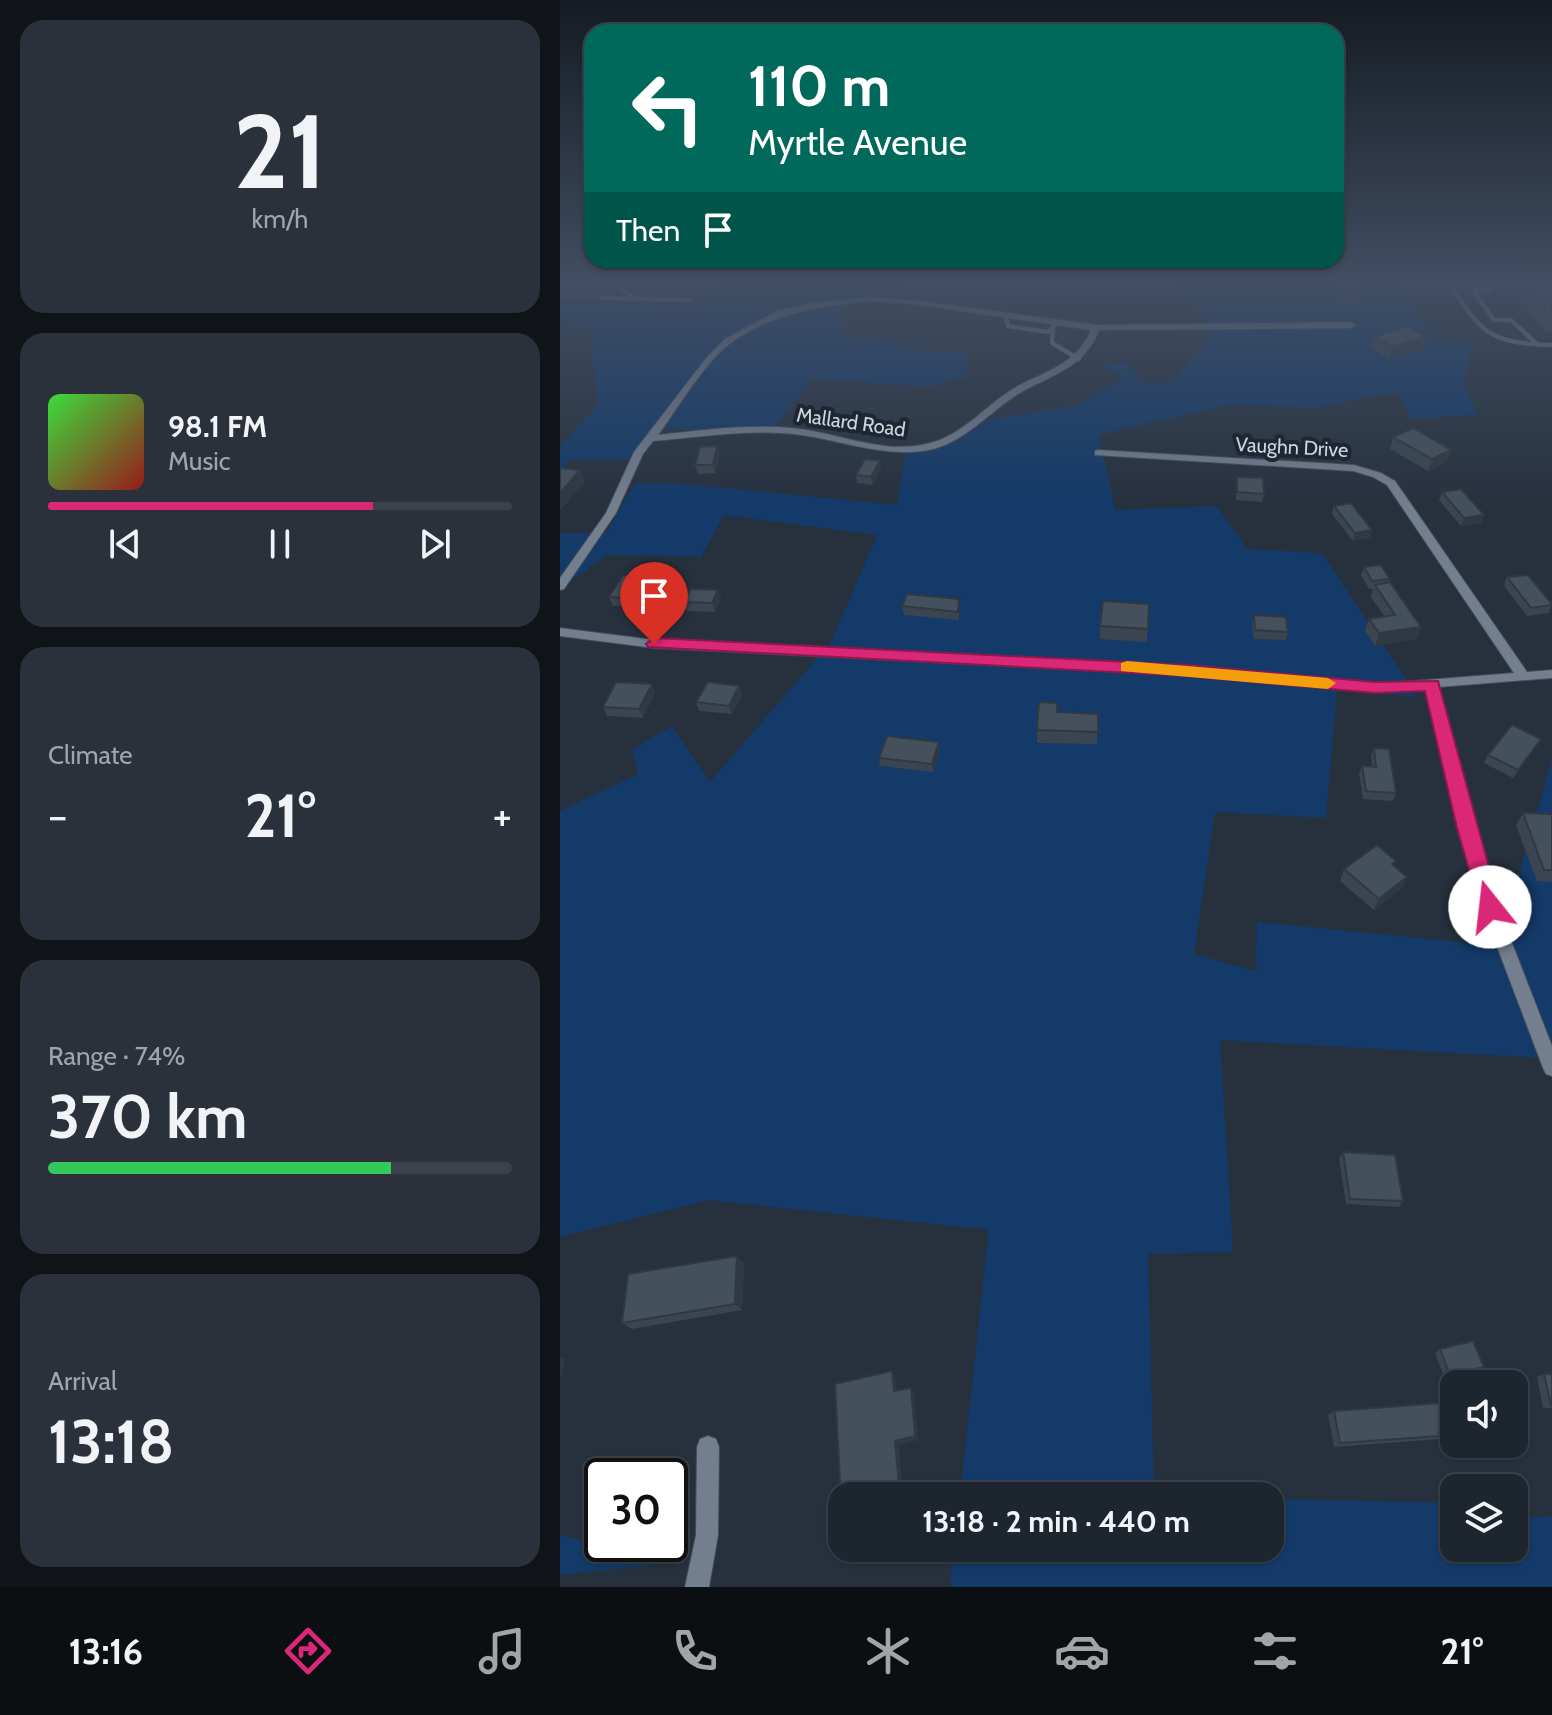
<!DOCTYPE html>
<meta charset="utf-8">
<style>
body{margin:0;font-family:Cabin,sans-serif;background:#2a313a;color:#f1f3f6;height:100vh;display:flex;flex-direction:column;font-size:30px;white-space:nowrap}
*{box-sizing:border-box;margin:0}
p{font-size:26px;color:#a0a5aa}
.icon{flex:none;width:44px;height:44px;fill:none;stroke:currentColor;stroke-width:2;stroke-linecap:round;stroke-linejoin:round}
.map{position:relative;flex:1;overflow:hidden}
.panel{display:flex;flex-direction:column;gap:20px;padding:20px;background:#101419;width:560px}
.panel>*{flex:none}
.guide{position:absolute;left:24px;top:24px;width:760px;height:244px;border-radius:24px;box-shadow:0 2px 6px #0004,0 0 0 2px #3b424a;background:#00695c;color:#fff;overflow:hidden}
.buttons{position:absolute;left:880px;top:1370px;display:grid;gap:16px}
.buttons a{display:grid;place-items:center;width:88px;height:88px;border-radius:16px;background:#1d252e;box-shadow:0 2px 6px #0004,0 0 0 2px #3b424a;font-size:40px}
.speed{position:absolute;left:24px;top:1458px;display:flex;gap:16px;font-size:40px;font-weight:700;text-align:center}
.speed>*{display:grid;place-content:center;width:104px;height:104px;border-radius:50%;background:#1d252e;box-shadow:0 2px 6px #0004,0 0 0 2px #3b424a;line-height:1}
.speed .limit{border:4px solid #111;border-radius:12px;background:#fff;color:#111}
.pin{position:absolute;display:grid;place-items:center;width:68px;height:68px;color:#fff;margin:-82px -34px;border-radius:50% 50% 50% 0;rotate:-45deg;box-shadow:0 0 8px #0007}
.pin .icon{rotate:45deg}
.me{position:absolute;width:88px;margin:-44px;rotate:344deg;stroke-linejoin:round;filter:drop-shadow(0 0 6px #0008)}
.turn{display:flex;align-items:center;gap:28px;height:168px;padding:0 32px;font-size:36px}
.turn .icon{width:104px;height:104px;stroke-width:2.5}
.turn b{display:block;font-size:56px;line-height:68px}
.then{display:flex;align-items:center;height:76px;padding:0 32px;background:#0003;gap:16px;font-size:30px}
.big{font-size:60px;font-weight:700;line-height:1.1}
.panel .tile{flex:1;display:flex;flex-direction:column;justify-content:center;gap:12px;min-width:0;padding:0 28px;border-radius:24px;background:#2a313a}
.panel .dial{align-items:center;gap:0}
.dial b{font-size:104px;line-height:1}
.song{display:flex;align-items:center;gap:24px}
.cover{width:96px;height:96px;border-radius:12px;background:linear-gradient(135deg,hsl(120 70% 55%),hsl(0 70% 35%))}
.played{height:8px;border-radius:4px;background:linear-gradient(90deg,#db2777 70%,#3b424a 70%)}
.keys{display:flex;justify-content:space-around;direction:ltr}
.heat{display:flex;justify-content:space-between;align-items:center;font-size:44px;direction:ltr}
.charge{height:12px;border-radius:6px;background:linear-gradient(90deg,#34c759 74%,#3b424a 0)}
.trip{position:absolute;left:268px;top:1482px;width:456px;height:80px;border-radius:24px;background:#1d252e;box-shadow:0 2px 6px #0004,0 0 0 2px #3b424a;font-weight:700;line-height:80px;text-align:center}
.menu{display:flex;height:128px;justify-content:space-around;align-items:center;background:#0c0f12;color:#a0a5aa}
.menu .icon{width:56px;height:56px}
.menu .current{color:#db2777}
.menu b{font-size:36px;color:#f1f3f6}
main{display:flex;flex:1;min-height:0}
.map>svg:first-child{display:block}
.green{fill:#133a69}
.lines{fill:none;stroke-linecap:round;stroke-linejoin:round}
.service-casing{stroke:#444d58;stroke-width:5}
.minor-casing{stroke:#444d58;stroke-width:2}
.service{stroke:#737e8e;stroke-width:4}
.minor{fill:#737e8e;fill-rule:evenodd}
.wall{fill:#3b4550}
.shaded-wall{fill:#303841}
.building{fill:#45505d;stroke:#303841;stroke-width:2}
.route{fill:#db2777;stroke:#8e194d;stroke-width:2}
.slow{fill:#f59e0b}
.labels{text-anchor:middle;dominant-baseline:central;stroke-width:8;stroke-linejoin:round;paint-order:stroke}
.far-street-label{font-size:20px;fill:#ced4dd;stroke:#1d2733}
</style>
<main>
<section class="panel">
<div class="tile dial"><b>21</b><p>km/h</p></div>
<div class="tile">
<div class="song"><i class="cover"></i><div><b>98.1 FM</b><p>Music</p></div></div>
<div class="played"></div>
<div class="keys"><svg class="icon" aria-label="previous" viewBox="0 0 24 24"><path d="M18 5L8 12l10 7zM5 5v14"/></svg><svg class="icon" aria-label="pause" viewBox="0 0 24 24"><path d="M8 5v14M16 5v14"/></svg><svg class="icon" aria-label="next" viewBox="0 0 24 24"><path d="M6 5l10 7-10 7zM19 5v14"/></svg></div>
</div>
<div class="tile"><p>Climate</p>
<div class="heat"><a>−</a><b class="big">21°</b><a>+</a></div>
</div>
<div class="tile"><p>Range · 74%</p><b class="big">370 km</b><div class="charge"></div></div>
<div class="tile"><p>Arrival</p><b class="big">13:18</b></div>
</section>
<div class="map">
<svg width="992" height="1587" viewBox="0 0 992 1587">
<rect width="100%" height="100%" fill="#27313e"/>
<path class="green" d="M159 281H369L284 300 281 336 338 341 337 348 407 354 406 376 459 389 400 377 371 387 252 379 210 433 95 428 71 460H11L0 471V446L38 405 29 324 0 322V302L140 306Z
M549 281H836L875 341 912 344 904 384 918 415 852 419 839 394H821L756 408 669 405 539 435 555 510 657 506 687 549 762 553 858 697 777 690 766 818 655 812 634 954 696 971 697 922 938 946 992 760V1063L982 1058 660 1040 673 1252 588 1254 594 1496H400L429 1230 149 1200 0 1237V811L78 774 72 750 112 726 150 782 271 642 317 535 164 515 141 557 47 555 0 589V533H46L75 483H112L337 505 346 452 382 445 425 420 518 405 562 378 543 366 528 364 567 363 582 383 611 382 644 345 649 316 615 286Z
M710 1499 894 1503V1548H954V1519L992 1516V1587H390L394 1548H710Z
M0 1534 98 1564 0 1575Z"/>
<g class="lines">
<g class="service-casing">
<path id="service" d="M50 281 74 298
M888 281C921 333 928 343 992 345
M923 281 930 290H913L934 320H951L978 345
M41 298 130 300
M445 315 448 326 488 332 497 323
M493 329 492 343 519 359"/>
</g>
<g class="minor-casing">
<path id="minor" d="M308 297 353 300 536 325 791 322 795 325 791 328 539 330C526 365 496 374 465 390 433 407 409 440 373 449 326 460 280 439 234 434 187 429 139 437 93 441L83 454 56 513 4 589 0 590V578L46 513 74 452 147 357 165 339 217 311 252 303ZM308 301 353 304 531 330C517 364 486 371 456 387 427 404 403 435 370 443 324 456 277 432 232 428 187 424 142 430 98 435 118 408 146 360 172 342 215 312 257 307 308 301Z
M538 450 794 465 821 473 835 481 967 672 992 670V678L879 687 914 828 938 907 992 1046V1076L986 1074 983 1068 922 907 900 828 866 688 815 692 628 675 94 648 0 636V628L94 640 628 667 815 684 954 673 827 485 813 477 793 471 535 455V451Z
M148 1436 156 1439 159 1447 158 1535 149 1587H125L136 1535 137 1447 140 1439Z"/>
</g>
<use href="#service" class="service"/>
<use href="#minor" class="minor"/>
</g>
<path class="wall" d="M0 281H32L37 295V300L0 299Z
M781 281H796L801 294 799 305 780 303Z
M948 281H992V331H984Z
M814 337 863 348 830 359 811 348Z
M833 437 887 462 868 471 830 449Z
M160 454 155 473 138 474 135 465Z
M321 469 312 485 297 483 296 475Z
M677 477 704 494 702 502 676 500Z
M882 492 924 515 921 523 901 526 879 500Z
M774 506 812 530 810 538 793 541 772 514Z
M804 567 830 579 829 583 861 627 857 639 815 646 805 631 809 619 824 616 811 597 813 589H809L801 575Z
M83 577 90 593 81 607 53 606 49 597Z
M947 577 992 604 989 613 967 616 944 586Z
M158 590 161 599 155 612 127 611 124 602Z
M399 599V620L344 615 342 606Z
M589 604 587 642 540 639V626Z
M694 615 728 632 726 640 694 639 692 624Z
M179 686 182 695 172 714 139 711 136 702Z
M95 692 83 718 47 716 43 707Z
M497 712 538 714 537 744 477 743V730Z
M976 747 953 778 924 763 928 755Z
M814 748 836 793 833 801 803 799 799 774 802 766H812L811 756Z
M380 750 373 772 320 766 319 758Z
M963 813 992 814V882L977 881 956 825Z
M834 866 847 877 842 888 814 910 780 881 784 869Z
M783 1152 843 1201 839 1207 786 1204 779 1158Z
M184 1263 182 1310 72 1329 62 1323Z
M880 1349 924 1367 918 1371 885 1379 875 1353Z
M984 1374H992V1408H983L977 1377Z
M894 1402V1438L774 1447 768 1415 774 1411Z"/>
<path class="shaded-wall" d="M32 281 37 295V300L32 286Z
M866 336 863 348 830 359 833 347Z
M157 446 160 454 155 473 153 465Z
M891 450 887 462 868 471 872 459Z
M320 461 321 469 312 485 311 477Z
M20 470 25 483 0 511V493Z
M924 515 921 523 901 526 904 518Z
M812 530 810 538 793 541 795 533Z
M83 577 86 585 78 584Z
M87 585 90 593 81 607 78 599Z
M158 590 161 599 155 612 152 603Z
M861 627 857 639 815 646 819 633Z
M92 684 95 692 83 718 79 709Z
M179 686 182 695 172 714 169 706Z
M981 739 976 747 953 778 958 770Z
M379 742 380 750 373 772 372 764Z
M847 877 842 888 814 910 819 899Z
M177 1256 184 1263 182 1310 175 1304Z
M0 1357 5 1359 0 1381Z
M332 1371 335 1376 337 1396 334 1391Z
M351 1388 354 1393 358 1440 339 1445 343 1496H340L335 1441Z"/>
<path class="building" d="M0 281H32V286L0 284Z
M782 281H796L801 294 782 292Z
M963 281H992V316H990Z
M847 326 866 336 833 347 814 337Z
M853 428 891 450 872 459 833 437Z
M157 446 153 465H135L140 447Z
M305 459 320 461 311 477 296 475Z
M0 468 20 470 0 493Z
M677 477 703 478 704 494 677 492Z
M901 489 924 515 904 518 882 492Z
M791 503 812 530 795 533 774 506Z
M821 565 830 579 812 581 804 567Z
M63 575 83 577 78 584 87 585 78 599 49 597Z
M968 575 992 604V605L971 608 947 577Z
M830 582 861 627 819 633 809 619 835 615 815 585Z
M130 589 158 590 152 603 124 602Z
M347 594 399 599 398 612 342 606Z
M543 601 589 604 588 629 540 626Z
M694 615 726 617 728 632 695 630Z
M56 682 92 684 79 709 43 707Z
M148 682 179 686 169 706 136 702Z
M479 702 497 703V712L538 714V732L477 730Z
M952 725 981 739 958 770 928 755Z
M327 736 379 742 372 764 319 758Z
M814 748 829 749 836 793 806 791 802 766 816 767Z
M963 813 992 814V870H984Z
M817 845 836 861 832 864 847 877 819 899 784 869Z
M783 1152 835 1155 843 1201 790 1199Z
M177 1256 175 1304 62 1323 68 1274Z
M913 1341 924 1367 890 1375 880 1349Z
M332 1371 334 1391 351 1388 355 1436 335 1441 340 1496H282V1521L275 1384Z
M984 1374H992V1405H991Z
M894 1402V1435L780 1443 774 1411Z"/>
<linearGradient id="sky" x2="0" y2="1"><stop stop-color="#151b22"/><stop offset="0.56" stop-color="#414e63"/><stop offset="1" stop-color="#414e63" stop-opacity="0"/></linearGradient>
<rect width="992" height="503" fill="url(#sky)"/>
<path class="route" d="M94 638 628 665 815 682 878 681 940 907 937 913 930 915 923 913 920 907 897 828 865 691 815 693 628 676 88 647 86 644Z"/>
<path class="slow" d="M567 661 768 678 776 683 768 689 561 671V663Z"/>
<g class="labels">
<g class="far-street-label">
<text transform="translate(291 422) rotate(8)">Mallard Road</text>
<text transform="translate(732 447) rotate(3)">Vaughn Drive</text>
</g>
</g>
</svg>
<div class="buttons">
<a><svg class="icon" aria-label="sound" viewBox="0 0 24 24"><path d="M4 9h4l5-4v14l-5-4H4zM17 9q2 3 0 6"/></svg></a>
<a><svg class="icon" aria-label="layers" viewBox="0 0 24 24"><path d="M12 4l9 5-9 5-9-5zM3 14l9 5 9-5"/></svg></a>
</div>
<div class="speed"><div class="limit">30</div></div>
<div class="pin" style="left:94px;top:644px;background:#d93025"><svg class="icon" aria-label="arrive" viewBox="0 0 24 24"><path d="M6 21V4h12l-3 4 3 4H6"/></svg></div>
<svg class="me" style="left:930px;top:907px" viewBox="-20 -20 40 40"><circle r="19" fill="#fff"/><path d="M0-13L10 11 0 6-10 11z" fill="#db2777"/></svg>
<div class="trip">13:18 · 2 min · 440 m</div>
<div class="guide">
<div class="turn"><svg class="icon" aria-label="left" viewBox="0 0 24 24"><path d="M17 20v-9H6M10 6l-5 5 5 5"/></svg><div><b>110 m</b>Myrtle Avenue</div></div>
<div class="then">Then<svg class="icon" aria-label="arrive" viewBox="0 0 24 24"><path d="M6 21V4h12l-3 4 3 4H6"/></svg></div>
</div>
</div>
</main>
<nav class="menu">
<b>13:16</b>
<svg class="icon current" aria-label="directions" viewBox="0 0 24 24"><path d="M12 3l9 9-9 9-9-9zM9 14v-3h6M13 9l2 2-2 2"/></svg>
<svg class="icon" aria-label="music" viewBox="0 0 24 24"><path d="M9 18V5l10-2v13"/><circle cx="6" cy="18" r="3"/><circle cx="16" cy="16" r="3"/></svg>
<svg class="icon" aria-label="phone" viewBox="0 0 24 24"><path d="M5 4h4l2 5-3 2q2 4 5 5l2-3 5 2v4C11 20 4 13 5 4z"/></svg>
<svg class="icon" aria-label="climate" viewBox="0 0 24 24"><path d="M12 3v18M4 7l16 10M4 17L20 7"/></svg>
<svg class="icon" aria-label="car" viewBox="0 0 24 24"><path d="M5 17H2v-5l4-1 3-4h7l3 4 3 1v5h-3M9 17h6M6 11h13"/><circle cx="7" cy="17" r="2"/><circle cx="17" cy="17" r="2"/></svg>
<svg class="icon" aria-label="filters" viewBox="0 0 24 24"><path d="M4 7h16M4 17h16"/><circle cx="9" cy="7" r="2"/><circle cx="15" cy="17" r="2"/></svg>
<b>21°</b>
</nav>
